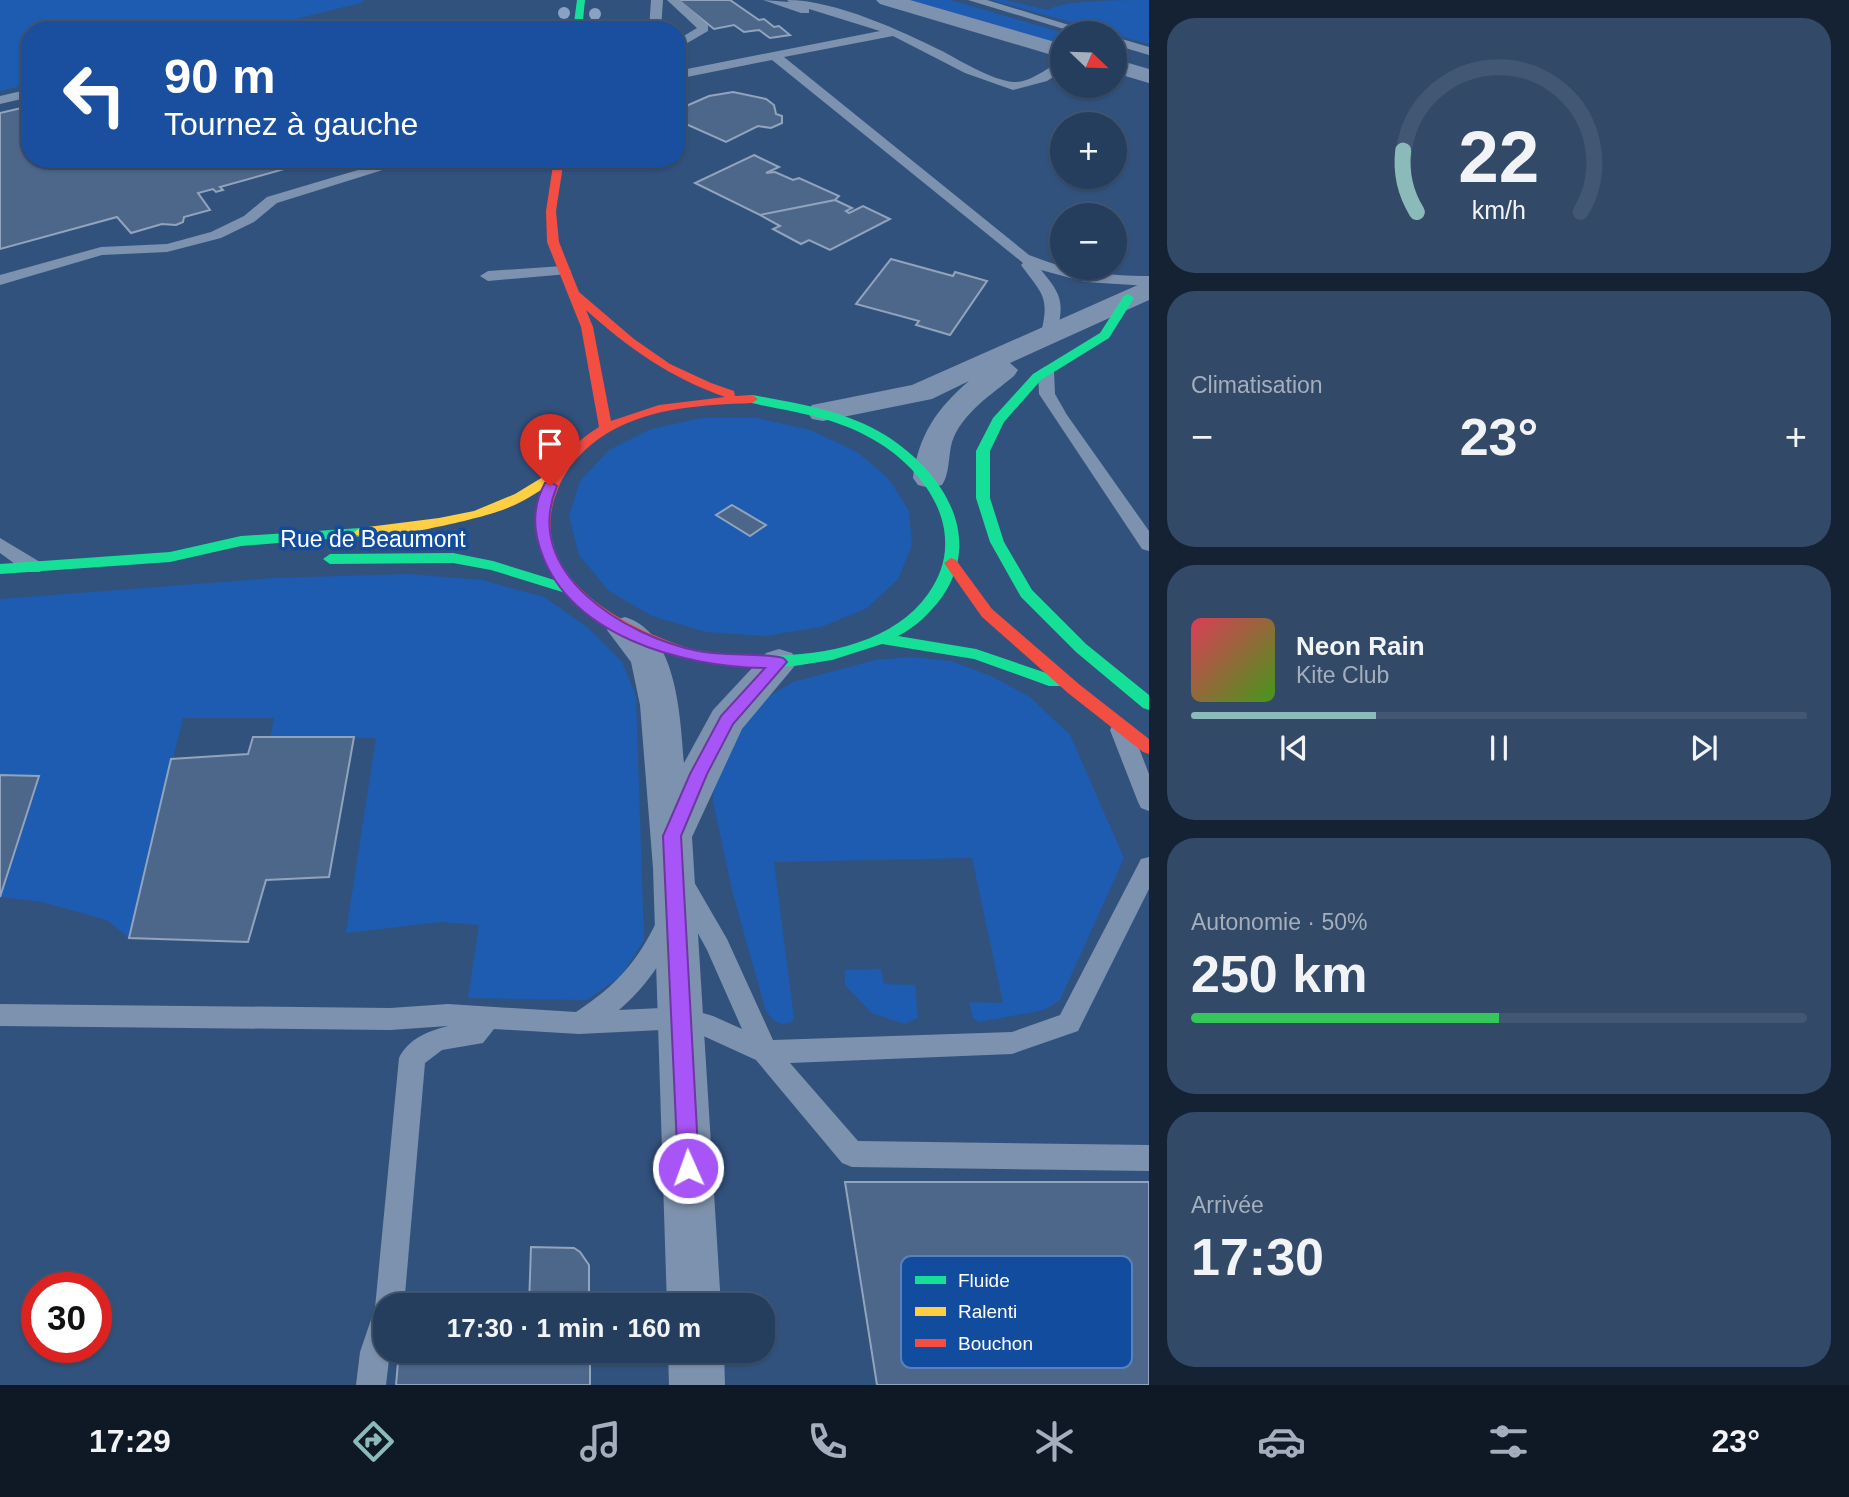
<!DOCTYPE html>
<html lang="fr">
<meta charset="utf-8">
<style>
body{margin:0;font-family:Arial,sans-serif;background:#324967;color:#f1f3f6;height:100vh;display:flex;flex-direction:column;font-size:26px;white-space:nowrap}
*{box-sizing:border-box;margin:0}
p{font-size:23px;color:#a4aebc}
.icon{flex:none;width:38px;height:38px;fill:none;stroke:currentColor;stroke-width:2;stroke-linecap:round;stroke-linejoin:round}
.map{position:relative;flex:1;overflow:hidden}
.side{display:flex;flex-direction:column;gap:18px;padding:18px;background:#152234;width:700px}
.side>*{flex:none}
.banner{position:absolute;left:21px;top:21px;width:665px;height:147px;border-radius:28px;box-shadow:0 2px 5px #0004,0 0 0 2px #425773;background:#1a4fa0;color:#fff;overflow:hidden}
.needle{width:46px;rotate:113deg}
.fabs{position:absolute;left:1050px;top:21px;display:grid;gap:14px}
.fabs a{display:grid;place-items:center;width:77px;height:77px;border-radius:50%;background:#263e5e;box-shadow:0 2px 5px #0004,0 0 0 2px #425773;font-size:35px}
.speed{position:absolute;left:21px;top:1272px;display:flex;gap:14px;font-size:35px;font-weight:700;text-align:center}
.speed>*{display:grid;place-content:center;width:91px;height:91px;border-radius:50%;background:#263e5e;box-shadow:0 2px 5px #0004,0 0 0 2px #425773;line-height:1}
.speed .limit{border:10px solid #d22;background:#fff;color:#111}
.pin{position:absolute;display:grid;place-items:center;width:60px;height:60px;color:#fff;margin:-72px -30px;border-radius:50% 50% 50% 0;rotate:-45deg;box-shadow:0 0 7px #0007}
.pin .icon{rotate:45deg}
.me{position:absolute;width:77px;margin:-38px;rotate:358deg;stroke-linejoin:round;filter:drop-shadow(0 0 5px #0008)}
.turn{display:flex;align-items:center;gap:24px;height:147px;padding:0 28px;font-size:32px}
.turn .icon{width:91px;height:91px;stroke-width:2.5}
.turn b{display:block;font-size:49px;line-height:60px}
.big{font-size:52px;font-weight:800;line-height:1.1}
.side .tile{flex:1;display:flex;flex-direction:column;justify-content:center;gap:10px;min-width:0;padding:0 24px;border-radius:28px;background:#324967}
.side .dial{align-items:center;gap:0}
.dial svg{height:182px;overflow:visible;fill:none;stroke:#425773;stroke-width:7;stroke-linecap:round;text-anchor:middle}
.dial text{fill:#f1f3f6;stroke:none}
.song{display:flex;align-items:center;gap:21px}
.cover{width:84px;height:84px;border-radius:10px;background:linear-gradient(135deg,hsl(350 70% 55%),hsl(100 70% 35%))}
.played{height:7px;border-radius:4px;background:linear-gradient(90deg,#8bbbb9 30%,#425773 30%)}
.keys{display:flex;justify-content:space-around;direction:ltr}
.heat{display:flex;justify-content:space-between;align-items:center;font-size:38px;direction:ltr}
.charge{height:10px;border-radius:5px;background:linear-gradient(90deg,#34c759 50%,#425773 0)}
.trip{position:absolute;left:373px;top:1293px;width:402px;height:70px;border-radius:28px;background:#263e5e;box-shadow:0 2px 5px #0004,0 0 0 2px #425773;font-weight:800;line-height:70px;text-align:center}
.dock{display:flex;height:112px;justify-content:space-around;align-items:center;background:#0f1926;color:#a4aebc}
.dock .icon{width:49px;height:49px}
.dock .selected{color:#8bbbb9}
.dock b{font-size:32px;color:#f1f3f6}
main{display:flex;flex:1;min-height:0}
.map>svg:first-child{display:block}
.green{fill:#1d5cb0}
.building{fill:#4d678b;stroke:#92a3bc;stroke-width:2}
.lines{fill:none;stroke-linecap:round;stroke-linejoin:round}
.lane{fill:#7d92ae;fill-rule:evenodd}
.street{fill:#7d92ae;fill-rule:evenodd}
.fast{fill:#16e098;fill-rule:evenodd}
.slow{fill:#ffcf43;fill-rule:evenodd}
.jam{fill:#f24e42;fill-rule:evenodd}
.tree{fill:#89a2c4}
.route{fill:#a855f7;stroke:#6d37a1;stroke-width:2}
.labels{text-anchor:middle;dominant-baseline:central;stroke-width:7;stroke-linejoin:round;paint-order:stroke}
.street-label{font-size:23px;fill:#fff;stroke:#124c9e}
.key{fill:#124c9e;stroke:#5982bb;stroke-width:2}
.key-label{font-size:19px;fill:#fff}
</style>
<main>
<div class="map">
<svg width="1149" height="1385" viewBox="0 0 1149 1385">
<rect width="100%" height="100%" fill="#32527e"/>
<path class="green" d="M0 0H362L364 2 252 30H30V84L0 91Z
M907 0H950L1064 33 1062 45Z
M992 0H1004L1048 10C1063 0 1126 0 1149 0V44Z
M702 418H757L810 430 857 452 889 479 909 511 912 545 898 579 867 608 821 627 765 636 706 632 652 616 609 591 579 555 569 516 580 481 609 450 651 429Z
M408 574 482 580 544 597 588 628 622 662 636 696 644 940 621 976 587 1000 468 998 479 925 441 922 346 933 376 738H270L274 718H183L129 938 107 920 42 902 0 897 39 777 0 775V599L274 578Z
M912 657 951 661 993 677 1030 697 1070 735 1124 858 1060 1000 1044 1010 979 1022 973 1018 969 1002 1003 1003 972 858 774 862 794 1020C781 1028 774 1022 766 1011L733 894 713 801 714 776 745 719 766 698 793 682 875 660Z
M881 969 884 984 915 985 918 1018 905 1024 872 1013 845 985V970Z"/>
<path class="building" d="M678 0H730L759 20 764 19 774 27 779 26 790 35 770 38 759 30 744 32 734 25 714 29Z
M733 92 766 99 774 105 776 114 782 116V123L771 128 758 126 726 142 677 120V110L709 96Z
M30 106V159H320L220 187 223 190 216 192 213 189 198 193 210 210 184 217 183 222 176 225 162 224 131 233 117 217 0 249V113Z
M754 155 779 167 766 173 775 172 793 180 799 178 839 196 835 200 760 215 695 183Z
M835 200 852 208 846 211 849 213 863 206 890 219 830 250 809 240 801 244 773 229 780 226 760 215Z
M891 259 953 276 955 272 987 281 950 335 916 325 919 321 856 304Z
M732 505 766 525 750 536 716 515Z
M253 737H354L329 877 266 880 248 942 129 938 171 759 248 754Z
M0 775 39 776 0 897Z
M845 1182H1149V1385H877Z
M531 1247 574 1248 580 1252 589 1265V1306H529Z
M399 1351H590V1385H396Z"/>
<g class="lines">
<path class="lane" d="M651 0H663L661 30H649Z
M667 0H680L708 25V31L677 49V40L697 28Z
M763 0 789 2 787 0C835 0 902 31 944 52 962 62 993 80 1013 82 1032 83 1046 67 1062 62V71L1047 81 1013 90 965 73 893 36 784 57 1029 255C1069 271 1106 276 1149 276V286L1085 282 1041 270C1062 295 1064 302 1057 333L1055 336H1043L1041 333C1050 296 1042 294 1021 265L1023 263 772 60 677 79V71L880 31 809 9V13H801Z
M968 0H987L1095 33H1077Z
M322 20 349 24 359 30 322 28 285 30Z
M1115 37 1149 47V55L1115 45Z
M30 89V97L0 104V96Z
M395 159H418L277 203 254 222 221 238 167 252 102 255 0 285V275L101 247 167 244 211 232 244 216 267 197Z
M563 266 568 268 571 271 568 274 488 281 480 276 488 271Z
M1046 366 1054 371 1055 394 1067 415 1149 531V551L1142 549 1039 394 1038 371Z
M0 538 40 562 43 567 40 572H26L0 553Z
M1121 722 1129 724 1132 730 1149 774V811L1141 808 1138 802 1110 730 1113 724Z
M1149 857V889L1078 1031 1012 1054 790 1063 858 1141 1149 1145V1171L852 1167 842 1163 756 1060 699 1034 682 1029 579 1034 494 1029 483 1043 442 1050 425 1063 404 1306H385V1351H390L386 1385H356L360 1352 375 1308 399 1058C408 1039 428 1031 448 1026L390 1030 0 1026V1004L390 1008 448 1004 576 1012C617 985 637 962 658 919L667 916 676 919 679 926C664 960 647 986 619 1010L682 1007 713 1016 742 1029 707 950 670 882 674 875 682 872 690 875 727 939 773 1040 1012 1032 1060 1015 1141 859Z"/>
<path class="street" d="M876 0H910L1062 44V58L880 4Z
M1115 59 1149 69V83L1115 73Z
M1149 280V300L1010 363 1018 370 1014 376C991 395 962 413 952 442 948 456 950 473 942 485L930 488 918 485 913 478C918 436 937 408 969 381L932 399 823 421 812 419 807 412 812 405 912 385Z
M625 617C678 633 680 718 684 763L713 710 766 653 779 649 792 653 798 662 742 729 692 837 721 1306H667L653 868 640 705 631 662 607 630 612 621Z
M668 1351H724L725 1385H669Z"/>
<path class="fast" d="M577 0H585L582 30H573Z
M1128 294 1134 298 1109 338 1041 380 1004 422 990 451V498L1004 542 1032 590 1086 644 1149 695V710L1143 708 1076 652 1021 597 990 542 976 498V451L993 418 1033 374 1100 333 1124 296Z
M752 395C797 403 846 411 885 435 941 470 985 535 942 597 930 613 916 627 898 636L976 649 1061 678 1063 682 1061 686H1049L974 659 882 644 832 660 794 666 757 668 722 665 686 658 683 654 691 649C764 662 880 662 928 594 942 574 948 554 944 529 938 492 906 458 874 440 834 416 791 412 747 402V396Z
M360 528 367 533 365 536 241 546 170 562 0 574V564L170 552 241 536Z
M453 553 493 561 577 587 579 590 572 595 491 570 453 563 330 564 323 559 330 554Z"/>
<path class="slow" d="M556 469 563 473 561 476C543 489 526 501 505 509 484 518 366 546 353 533L360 528 439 518 474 511 515 494Z"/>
<path class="jam" d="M554 159H564L556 211 559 242 579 292 634 339 670 364 711 383 734 391 735 396 752 395 758 399 752 403C704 405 654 407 611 431 588 444 568 464 558 489 521 577 629 631 696 650L699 654 691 659C667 652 642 646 620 634 572 607 518 550 544 491 555 464 574 442 599 427L581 327 547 242 546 211ZM586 310C628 348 671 378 725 397L659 405 611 421 593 327Z
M951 558 956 560 992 609 1080 685 1149 739V754L1143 752 1068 693 982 617 944 563Z"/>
</g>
<g class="tree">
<circle cx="564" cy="13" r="6"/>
<circle cx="595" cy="14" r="6"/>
</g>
<path class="route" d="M550 482 557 486C520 574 626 636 698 651 725 656 752 653 779 657 785 658 783 658 787 662L733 724 707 774 681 836 699 1168 696 1175 688 1178 681 1175 678 1168 663 836 690 774 721 716 765 668C683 667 565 636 539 545 533 525 534 503 545 483Z"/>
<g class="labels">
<g class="street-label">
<text x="373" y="539">Rue de Beaumont</text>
</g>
</g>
<rect x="901" y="1256" width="231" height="112" rx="10" class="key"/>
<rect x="915" y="1276" width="31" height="8" fill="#16e098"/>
<rect x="915" y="1307" width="31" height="9" fill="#ffcf43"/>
<rect x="915" y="1339" width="31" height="8" fill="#f24e42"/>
<g class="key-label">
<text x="958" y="1287">Fluide</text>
<text x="958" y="1318">Ralenti</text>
<text x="958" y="1350">Bouchon</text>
</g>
</svg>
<div class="fabs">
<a><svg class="needle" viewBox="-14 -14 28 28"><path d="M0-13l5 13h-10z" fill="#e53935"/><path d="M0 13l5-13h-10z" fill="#a4aebc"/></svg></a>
<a>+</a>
<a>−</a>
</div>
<div class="speed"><div class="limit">30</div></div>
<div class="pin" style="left:550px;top:486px;background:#d93025"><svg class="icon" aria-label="arrive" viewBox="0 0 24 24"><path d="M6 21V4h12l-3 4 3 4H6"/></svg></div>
<svg class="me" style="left:688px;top:1168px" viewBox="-20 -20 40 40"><circle r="17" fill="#a855f7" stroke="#fff" stroke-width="3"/><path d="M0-11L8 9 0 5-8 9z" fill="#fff"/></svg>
<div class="trip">17:30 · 1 min · 160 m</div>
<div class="banner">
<div class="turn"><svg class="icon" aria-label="left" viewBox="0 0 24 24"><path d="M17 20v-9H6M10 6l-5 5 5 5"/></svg><div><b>90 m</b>Tournez à gauche</div></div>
</div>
</div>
<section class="side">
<div class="tile dial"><svg viewBox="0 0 100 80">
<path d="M14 69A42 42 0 1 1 86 69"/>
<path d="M14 69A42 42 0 0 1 8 42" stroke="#8bbbb9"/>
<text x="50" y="56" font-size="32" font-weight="700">22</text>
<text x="50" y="72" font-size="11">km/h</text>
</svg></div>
<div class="tile"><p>Climatisation</p>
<div class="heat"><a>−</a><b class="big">23°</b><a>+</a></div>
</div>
<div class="tile">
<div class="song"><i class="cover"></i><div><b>Neon Rain</b><p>Kite Club</p></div></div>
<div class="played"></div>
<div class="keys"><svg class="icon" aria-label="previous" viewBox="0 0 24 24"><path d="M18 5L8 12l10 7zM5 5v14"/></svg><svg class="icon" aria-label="pause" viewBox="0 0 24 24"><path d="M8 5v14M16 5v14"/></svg><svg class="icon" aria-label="next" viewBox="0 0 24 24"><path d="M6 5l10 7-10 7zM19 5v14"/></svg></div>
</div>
<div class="tile"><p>Autonomie · 50%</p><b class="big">250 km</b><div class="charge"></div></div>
<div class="tile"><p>Arrivée</p><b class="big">17:30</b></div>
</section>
</main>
<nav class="dock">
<b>17:29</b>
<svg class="icon selected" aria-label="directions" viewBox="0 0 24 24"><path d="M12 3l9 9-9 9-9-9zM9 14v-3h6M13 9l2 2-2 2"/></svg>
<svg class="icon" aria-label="music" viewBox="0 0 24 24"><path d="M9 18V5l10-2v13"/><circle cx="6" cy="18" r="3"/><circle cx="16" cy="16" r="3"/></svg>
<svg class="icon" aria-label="phone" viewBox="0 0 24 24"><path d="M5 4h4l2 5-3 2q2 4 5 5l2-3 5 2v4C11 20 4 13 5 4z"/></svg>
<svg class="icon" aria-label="climate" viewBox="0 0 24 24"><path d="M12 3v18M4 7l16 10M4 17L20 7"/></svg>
<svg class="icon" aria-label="car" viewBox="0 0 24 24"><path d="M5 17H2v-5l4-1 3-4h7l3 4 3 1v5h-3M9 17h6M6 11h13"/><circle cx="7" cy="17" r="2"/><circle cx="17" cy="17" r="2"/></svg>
<svg class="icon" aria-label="filters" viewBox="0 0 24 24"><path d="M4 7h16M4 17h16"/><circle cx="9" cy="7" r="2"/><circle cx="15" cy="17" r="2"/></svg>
<b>23°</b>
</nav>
